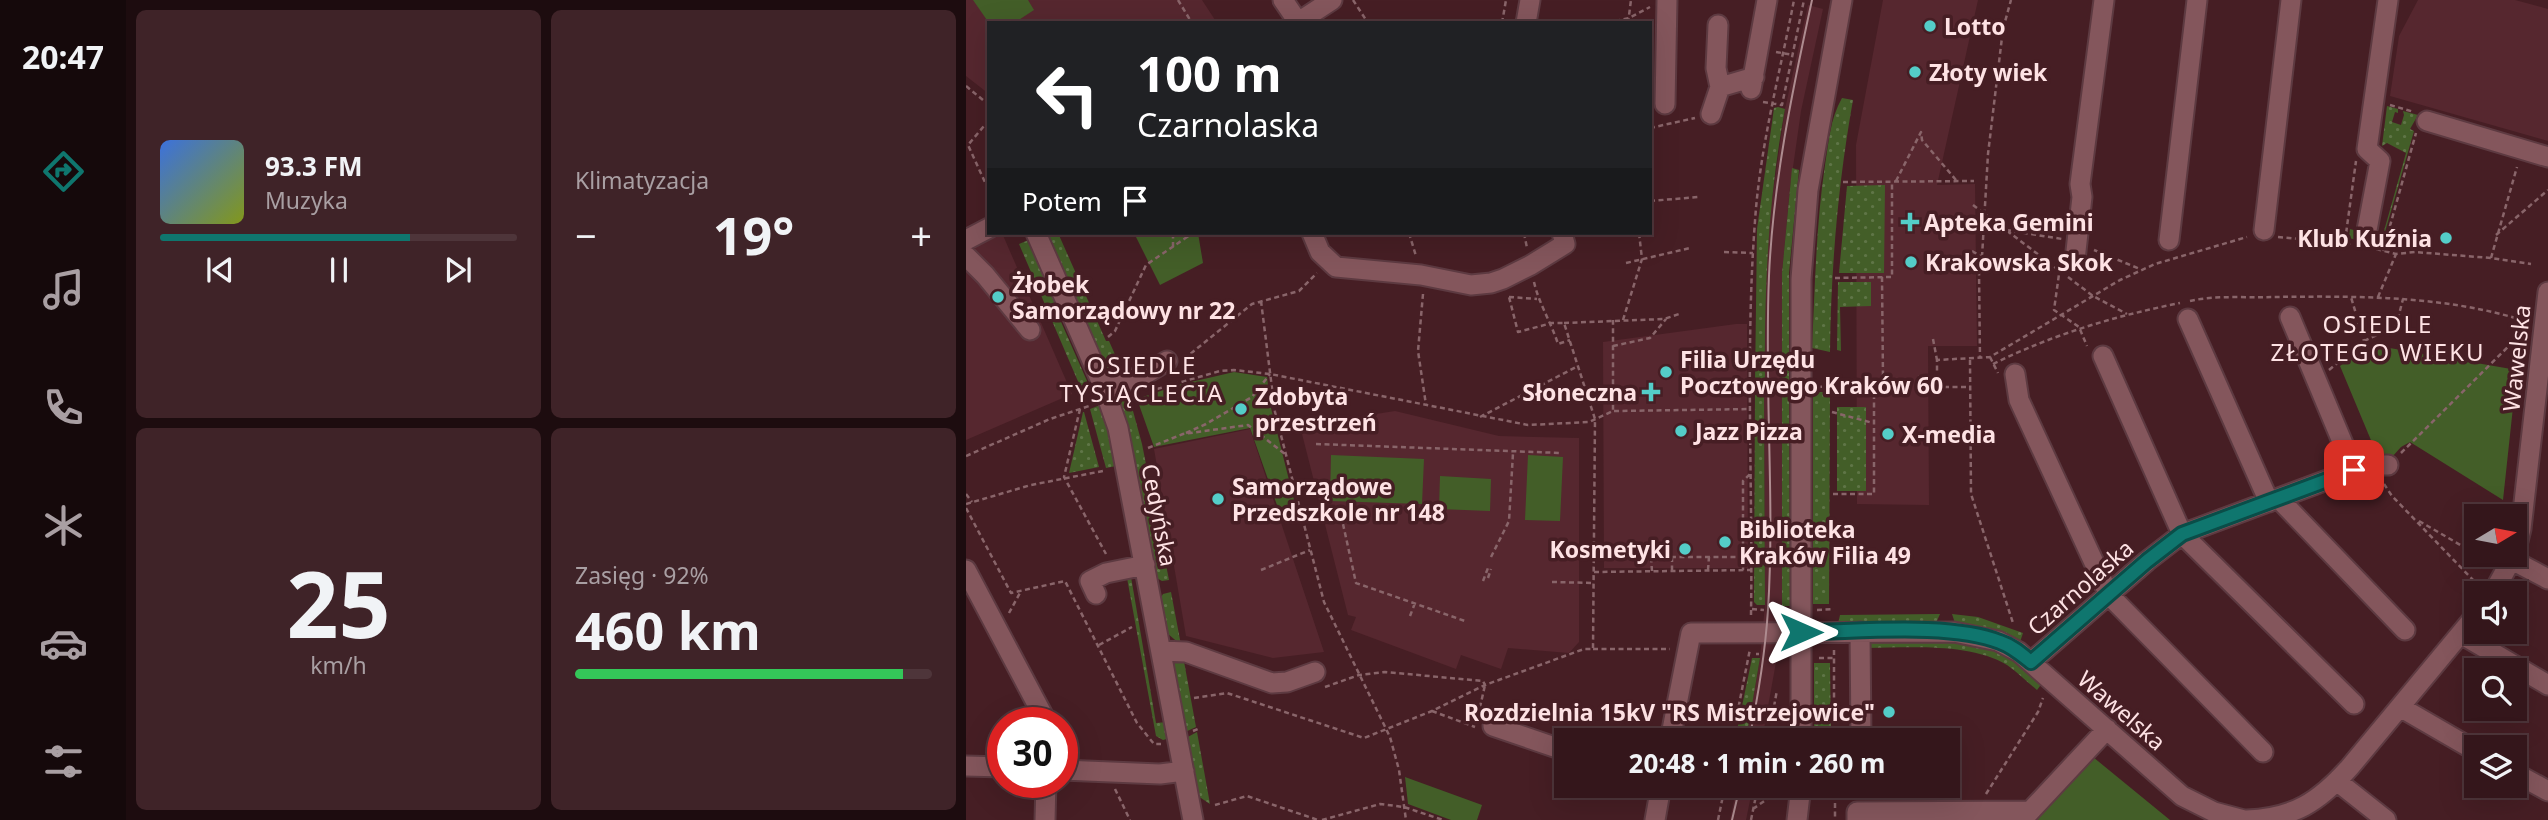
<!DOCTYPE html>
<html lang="pl">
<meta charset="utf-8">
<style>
body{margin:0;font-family:"Noto Sans",sans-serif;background:#3f2328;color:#f1f3f6;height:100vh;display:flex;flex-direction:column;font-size:26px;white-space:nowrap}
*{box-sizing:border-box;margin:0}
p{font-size:23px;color:#a99fa3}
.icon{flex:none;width:38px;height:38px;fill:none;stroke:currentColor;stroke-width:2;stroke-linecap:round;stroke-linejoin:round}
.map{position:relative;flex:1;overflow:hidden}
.details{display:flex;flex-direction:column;gap:10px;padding:10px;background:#1d0c0f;width:840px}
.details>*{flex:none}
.hud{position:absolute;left:21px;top:21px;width:665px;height:214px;border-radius:0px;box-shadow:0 7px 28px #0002,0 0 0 2px #4e353a;background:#202124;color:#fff;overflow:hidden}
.needle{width:46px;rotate:80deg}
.controls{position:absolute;left:1498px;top:504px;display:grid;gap:14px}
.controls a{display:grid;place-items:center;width:63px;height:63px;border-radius:0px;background:#34161b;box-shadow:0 7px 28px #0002,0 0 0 2px #4e353a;font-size:35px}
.speed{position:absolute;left:21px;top:707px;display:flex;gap:14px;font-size:35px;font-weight:700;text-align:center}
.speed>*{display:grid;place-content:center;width:91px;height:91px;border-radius:50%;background:#34161b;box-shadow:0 7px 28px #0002,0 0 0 2px #4e353a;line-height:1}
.speed .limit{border:10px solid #d22;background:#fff;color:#111}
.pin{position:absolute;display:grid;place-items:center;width:60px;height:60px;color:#fff;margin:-30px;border-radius:14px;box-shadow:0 4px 10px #0006}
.me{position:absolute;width:77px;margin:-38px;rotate:90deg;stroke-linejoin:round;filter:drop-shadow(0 0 5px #0008)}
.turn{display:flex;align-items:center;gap:24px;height:147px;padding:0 35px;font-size:32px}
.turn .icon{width:91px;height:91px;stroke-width:2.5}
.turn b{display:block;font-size:49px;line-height:60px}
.then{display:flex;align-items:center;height:66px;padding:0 35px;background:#0003;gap:14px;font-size:26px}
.big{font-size:52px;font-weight:700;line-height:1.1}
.details .widget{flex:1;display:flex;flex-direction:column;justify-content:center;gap:10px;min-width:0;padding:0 24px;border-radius:10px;background:#3f2328}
.details .dial{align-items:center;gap:0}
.dial b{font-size:91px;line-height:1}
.song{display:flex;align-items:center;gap:21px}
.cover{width:84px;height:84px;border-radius:10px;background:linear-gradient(135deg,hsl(220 70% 55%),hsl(70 70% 35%))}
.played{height:7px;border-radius:4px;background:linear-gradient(90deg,#0f766e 70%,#4e353a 70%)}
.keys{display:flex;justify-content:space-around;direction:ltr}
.heat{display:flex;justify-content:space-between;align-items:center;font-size:38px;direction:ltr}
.charge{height:10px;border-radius:5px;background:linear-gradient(90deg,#34c759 92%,#4e353a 0)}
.details .tiles{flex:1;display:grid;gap:10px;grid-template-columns:repeat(2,1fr)}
.trip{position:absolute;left:588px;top:728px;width:406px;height:70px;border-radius:0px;background:#34161b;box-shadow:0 7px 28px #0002,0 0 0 2px #4e353a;font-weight:700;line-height:70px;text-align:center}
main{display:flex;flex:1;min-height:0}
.menu{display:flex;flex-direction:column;width:126px;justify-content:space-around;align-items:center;background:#15090b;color:#a99fa3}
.menu .icon{width:49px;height:49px}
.menu .selected{color:#0f766e}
.menu b{font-size:32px;color:#f1f3f6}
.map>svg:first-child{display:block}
.built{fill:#56272f}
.grass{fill:url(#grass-dots)}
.park{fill:#435e28}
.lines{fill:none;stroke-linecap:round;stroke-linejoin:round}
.minor-casing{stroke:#5d3a41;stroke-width:23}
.path{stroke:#89656a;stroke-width:2.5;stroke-dasharray:5 3.5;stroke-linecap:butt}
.minor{stroke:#84565c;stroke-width:19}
.tram{stroke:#ae8c90;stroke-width:2}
.route-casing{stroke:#0a4d48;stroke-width:18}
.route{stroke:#0f766e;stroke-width:12}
.poi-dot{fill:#54cdc8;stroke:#461e24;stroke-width:2.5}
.labels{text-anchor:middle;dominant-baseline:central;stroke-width:7;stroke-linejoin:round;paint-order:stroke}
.poi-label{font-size:23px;font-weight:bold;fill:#fee2e4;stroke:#461e24;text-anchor:start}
.street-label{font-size:23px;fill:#fee2e4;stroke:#461e24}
.neighbourhood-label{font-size:24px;letter-spacing:2px;fill:#fee2e4;stroke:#461e24}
</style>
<main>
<nav class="menu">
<b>20:47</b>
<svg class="icon selected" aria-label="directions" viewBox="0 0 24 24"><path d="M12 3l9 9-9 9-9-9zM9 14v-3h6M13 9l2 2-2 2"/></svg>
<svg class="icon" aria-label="music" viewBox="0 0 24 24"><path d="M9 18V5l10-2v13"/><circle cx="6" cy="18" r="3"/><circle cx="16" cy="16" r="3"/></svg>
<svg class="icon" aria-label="phone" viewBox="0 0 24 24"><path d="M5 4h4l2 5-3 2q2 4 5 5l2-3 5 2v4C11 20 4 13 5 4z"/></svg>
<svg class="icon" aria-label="climate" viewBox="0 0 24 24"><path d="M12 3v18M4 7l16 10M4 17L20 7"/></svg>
<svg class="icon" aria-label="car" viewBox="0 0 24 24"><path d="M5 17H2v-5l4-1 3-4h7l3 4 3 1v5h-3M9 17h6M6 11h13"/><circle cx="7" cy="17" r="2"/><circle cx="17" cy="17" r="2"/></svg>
<svg class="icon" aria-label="filters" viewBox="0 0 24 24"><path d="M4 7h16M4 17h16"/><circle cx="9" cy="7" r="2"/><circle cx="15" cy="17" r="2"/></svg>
</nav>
<section class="details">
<div class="tiles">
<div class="widget">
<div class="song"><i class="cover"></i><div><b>93.3 FM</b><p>Muzyka</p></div></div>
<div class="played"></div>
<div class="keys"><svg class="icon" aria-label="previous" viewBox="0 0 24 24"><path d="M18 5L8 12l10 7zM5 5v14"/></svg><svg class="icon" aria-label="pause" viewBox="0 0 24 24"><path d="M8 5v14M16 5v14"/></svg><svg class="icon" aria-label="next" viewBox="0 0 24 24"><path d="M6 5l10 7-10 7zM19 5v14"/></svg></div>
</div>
<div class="widget"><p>Klimatyzacja</p>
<div class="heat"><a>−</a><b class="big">19°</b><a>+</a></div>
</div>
<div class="widget dial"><b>25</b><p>km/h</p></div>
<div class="widget"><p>Zasięg · 92%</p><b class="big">460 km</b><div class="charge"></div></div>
</div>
</section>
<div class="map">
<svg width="1582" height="820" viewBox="0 0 1582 820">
<defs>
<pattern id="grass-dots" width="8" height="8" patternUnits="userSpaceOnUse" patternTransform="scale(1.75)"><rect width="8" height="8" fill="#435e28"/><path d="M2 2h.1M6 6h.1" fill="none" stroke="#5f7547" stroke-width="1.8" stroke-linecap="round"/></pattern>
</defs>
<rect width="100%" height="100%" fill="#461e24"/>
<path class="built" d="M0 0H236L251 23H23V94L0 76Z
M917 0H1012L971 185 1009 184 1011 346H962L963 505 891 504 890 145Z
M1452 0H1549L1582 9V141L1424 96 1433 36Z
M842 5 857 9 835 111 824 188 816 273V383L799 384V288L805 206 819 109Z
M31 233H36L106 394 0 440V254Z
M770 324H781L782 568H638L637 342Z
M798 392H816V606L811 639 813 640 812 651 796 740H780L794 658 799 605Z
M429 411 533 436 613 438V642L603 653 542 648 535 669 495 655 490 669 385 630 390 617 382 615 334 426Z
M284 429 326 556 358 652 307 658 220 636 188 449Z
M771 786H787L780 820H764Z"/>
<path class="grass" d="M876 98 887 100C872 184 865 267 864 352L846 348C849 287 850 225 859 165 863 141 864 119 876 98Z
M1421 106 1432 109V113L1429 112 1426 122 1435 125 1438 115 1437 111 1452 115 1444 129 1448 131 1415 246 1383 238 1384 229 1416 238 1440 153 1421 143 1416 146Z
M812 107 819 109C802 200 798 291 799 384H789L791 229 808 108Z
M826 168 833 170 823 273V383H816V273Z
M919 185 918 273H873L881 186Z
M82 233H92L140 341H143L159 377 141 381 78 235Z
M65 239 95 307 92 315 121 381 117 393 53 244Z
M872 282H905V306L874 307 875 351 871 350Z
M789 392H798L799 605H791L788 602Z
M816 392H823L824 606H816Z
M847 392H864L863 604H847Z
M164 400 176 444 203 580 196 581 189 577 150 402Z
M137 404 141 415 150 466 140 468 124 409Z
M871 407H900V491H871Z
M118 412 133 467 103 473 117 412Z
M165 577 190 723 201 722 204 738 197 740 190 736 161 578Z
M205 592 215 645 201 633 194 599 197 594Z
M974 614 970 623 872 624 874 615Z
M986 614 1012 617 1057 633 1054 642 1018 628 989 623Z
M902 639C942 640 988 635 1027 648 1046 655 1062 670 1077 682L1071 690C1061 682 1051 672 1041 665 1003 642 941 648 899 648Z
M217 656 230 727 217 733 206 670 210 659Z
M786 658H794L780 740H769Z
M848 663H864L865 740H848Z
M231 732 244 804 229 794 218 739Z"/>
<path class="park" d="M7 0H62L68 10 48 23H23Z
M168 233H232L237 263 194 285Z
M1412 346 1551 370 1537 500 1444 442 1435 447 1426 457H1412L1374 366 1391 352Z
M268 372 301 377 305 408 331 512 312 508 284 428 188 447 171 399 212 385Z
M365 455 458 459 456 504 364 501Z
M562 455 597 457 594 521 559 520Z
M474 476 525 479 524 511 473 509Z
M1127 757 1204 820H1070Z
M439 777 516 805 511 820H485L442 804Z"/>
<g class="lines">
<g class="minor-casing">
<path id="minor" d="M317 0 332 22
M331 23 366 0
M560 23 564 0
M752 25 750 68 754 87
M785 89 801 0
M699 104 701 0
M745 114 754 87 788 77
M1461 121 1582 157
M1298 230 1325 0
M1401 230 1414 161 1401 149 1422 0
M70 233 138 388 152 428 227 820
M346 233 354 252 370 267 455 275 505 285 525 283 537 279 565 265 599 244 596 233
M0 240 23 228
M1203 240 1231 0
M0 256 19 275 64 330
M1109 260 1116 197 1114 184 1138 0
M1324 317 1388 470
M1222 319 1303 502
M1137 356 1216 534 1388 704
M1049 374 1053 400 1143 595 1297 752
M138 388 176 376 201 361
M1313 499 1439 630
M1549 553 1555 529 1582 292
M1546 560 1582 579
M0 570 81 723
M1527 593 1548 555
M130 594 124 581 140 573 179 565
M894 632 895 740
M1495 634 1582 685
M195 651 220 652 306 683 321 682 349 672
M1065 662 1181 561 1216 534 1388 470 1410 465H1422
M1434 707 1510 751
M527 726 600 751
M704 740 725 633 988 632 1032 641 1053 652 1216 796 1248 812 1278 820
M835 740V279L842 190 876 0
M0 766 37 767
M96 770 194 774 218 771
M1549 773 1582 791
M1372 782 1420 820
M79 820 80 782
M689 820 695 786
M831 820 835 786
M891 820V812L1064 811
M1056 820 1141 729
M1281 820C1328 818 1353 802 1384 767L1510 615"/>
</g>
<path class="path" d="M212 0 226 23
M387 0 402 23
M536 23 540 0
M641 23 663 18 684 7
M662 23 665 0
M810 52 827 55
M0 86 23 105
M797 102 816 105 838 0
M1424 105 1448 112
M23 120 2 145 23 191
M684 128 729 118
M930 181 955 132 956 140 990 180
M877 182 1008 181
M684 201 732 197
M1007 205 1094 271
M1040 230 1096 239
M443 233 450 256
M558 233 561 248
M1530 235 1582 190
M221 237 227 233
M1312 237 1389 244
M1379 241 1390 161
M207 247V233
M1402 247 1430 254 1449 252 1525 258 1565 264
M1128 250 1174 269
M1006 251 1016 257 1013 270 1014 359
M1417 251 1450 133
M758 252 787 253
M1016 257 1022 154 1037 29 1045 0
M1525 258 1551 167
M660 263 724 248
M1094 267 1088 310 1113 327 1121 346
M916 277 917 378
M1102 277 1127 296 1161 314
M869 278 926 277V181
M568 282C573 304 585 322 592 344L604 340
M457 294 452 351 460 405
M543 297 571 299
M1412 297 1430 254
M295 301 309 412 358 602 424 737 433 770 440 820
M1224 301C1250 295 1279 298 1305 297 1389 296 1481 295 1562 322
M657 320 676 259 673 233
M598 323 698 319 713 314
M142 337 149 331 180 265 221 237 219 233
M967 339 971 360
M1398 341 1430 326 1437 299
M647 346 684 338 700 319
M1024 357 1032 373
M218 359 286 304 333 291 351 273
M1004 360 1005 494 1047 623
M1027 364C1088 334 1149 316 1214 303
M1363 370 1398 341 1385 297
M952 377H971V360L1024 357 1154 280 1189 264 1281 237
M971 377V387H1004
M851 387 908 384 917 378H923
M191 389 254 371 268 370 304 374 562 425 623 422 647 411V320
M114 409 98 477 140 554
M648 411 785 409
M866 412 907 423
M514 417 612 366
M220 433 240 424 286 397 304 374
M350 444 595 453
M182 448 217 434 282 425 319 454
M1435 453 1558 331
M0 456 84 419 126 405
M1418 484 1426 496 1508 581
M0 494 6 502
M867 494H908V384
M0 504 65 485 137 471
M0 508 45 593 99 581 171 723 188 744H195
M1453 521 1510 554
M377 524 390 583 499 621
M1511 555 1523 562
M525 557 543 521 547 453
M706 557V570
M295 570 344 550
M742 570 743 557
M777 570V481L785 473
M686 571 685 557H777
M628 572 786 570
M522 578 525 569
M517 581 522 568
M586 582 627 583
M786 609 798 610
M851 610 868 609
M43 613 55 591
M785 615C787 484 779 352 789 221 794 146 814 73 828 0
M444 616 449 603
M133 645 166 627
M627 649H704
M868 650V740
M790 654H793
M853 658H868
M359 687 393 675 419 672 517 681 519 685
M228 698 261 693 398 738 466 711 519 685 618 649H627L629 419 598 323H586L552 332 543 297
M466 711 509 727
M512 716 519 685
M227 731 234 728
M766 740 784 649
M802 740 811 690
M869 786V820
M149 789 164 820
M1020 794 1072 712 1077 698
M249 805 281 796 352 820
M787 809 818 787
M356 820 414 804 438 807 477 820
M752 820 759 786
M785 820 792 786"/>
<use href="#minor" class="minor"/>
<path class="tram" d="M783 740C792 697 799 654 802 610 809 499 798 387 803 276 807 183 826 92 846 0
M766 820 774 786"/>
</g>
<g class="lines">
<g class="route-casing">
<path id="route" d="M835 632C890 632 984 622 1034 642 1046 646 1055 654 1065 662L1181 561 1216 534 1388 470"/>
</g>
<use href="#route" class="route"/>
</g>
<g class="poi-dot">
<circle cx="964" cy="26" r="7"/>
<circle cx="949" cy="72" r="7"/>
<path d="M940.5 211.5h7v7h7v7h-7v7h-7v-7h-7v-7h7z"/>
<circle cx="1480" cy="238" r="7"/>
<circle cx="945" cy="262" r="7"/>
<circle cx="32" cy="297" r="7"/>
<circle cx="700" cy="372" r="7"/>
<path d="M681.5 381.5h7v7h7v7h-7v7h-7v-7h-7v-7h7z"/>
<circle cx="275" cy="409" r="7"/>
<circle cx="715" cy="431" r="7"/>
<circle cx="922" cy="434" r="7"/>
<circle cx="252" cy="499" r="7"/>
<circle cx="759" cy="542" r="7"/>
<circle cx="719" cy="549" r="7"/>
<circle cx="923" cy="712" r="7"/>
</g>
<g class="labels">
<g class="poi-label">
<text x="978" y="26">Lotto</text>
<text x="963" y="72">Złoty wiek</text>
<text x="958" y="222">Apteka Gemini</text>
<text x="1466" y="238" text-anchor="end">Klub Kuźnia</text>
<text x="959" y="262">Krakowska Skok</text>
<text x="46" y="284">Żłobek<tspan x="46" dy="26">Samorządowy nr 22</tspan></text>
<text x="714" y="359">Filia Urzędu<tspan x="714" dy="26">Pocztowego Kraków 60</tspan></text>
<text x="671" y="392" text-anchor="end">Słoneczna</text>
<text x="289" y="396">Zdobyta<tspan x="289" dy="26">przestrzeń</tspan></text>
<text x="729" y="431">Jazz Pizza</text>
<text x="936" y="434">X-media</text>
<text x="266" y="486">Samorządowe<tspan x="266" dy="26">Przedszkole nr 148</tspan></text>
<text x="773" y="529">Biblioteka<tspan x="773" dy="26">Kraków Filia 49</tspan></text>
<text x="705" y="549" text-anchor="end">Kosmetyki</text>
<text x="909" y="712" text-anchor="end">Rozdzielnia 15kV "RS Mistrzejowice"</text>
</g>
<g class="street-label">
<text transform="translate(1550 358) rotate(-84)">Wawelska</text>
<text transform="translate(194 515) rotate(79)">Cedyńska</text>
<text transform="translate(1114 587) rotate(-41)">Czarnolaska</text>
<text transform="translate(1156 710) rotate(41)">Wawelska</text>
</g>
<g class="neighbourhood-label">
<text x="1412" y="323">OSIEDLE<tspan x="1412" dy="28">ZŁOTEGO WIEKU</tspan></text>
<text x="176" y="364">OSIEDLE<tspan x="176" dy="28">TYSIĄCLECIA</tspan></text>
</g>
</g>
</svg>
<div class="controls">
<a><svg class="needle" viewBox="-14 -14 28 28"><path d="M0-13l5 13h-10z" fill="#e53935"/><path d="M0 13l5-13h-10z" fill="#a99fa3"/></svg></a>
<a><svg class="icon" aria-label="sound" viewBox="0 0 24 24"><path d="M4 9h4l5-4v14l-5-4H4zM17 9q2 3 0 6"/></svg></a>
<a><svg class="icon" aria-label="search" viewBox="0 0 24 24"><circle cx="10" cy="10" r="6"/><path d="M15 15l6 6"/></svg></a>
<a><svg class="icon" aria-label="layers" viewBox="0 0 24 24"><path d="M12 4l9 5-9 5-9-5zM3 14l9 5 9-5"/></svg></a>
</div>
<div class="speed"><div class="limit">30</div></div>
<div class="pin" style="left:1388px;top:470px;background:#d93025"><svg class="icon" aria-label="arrive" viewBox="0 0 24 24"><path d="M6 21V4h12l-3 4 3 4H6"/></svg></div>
<svg class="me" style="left:835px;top:632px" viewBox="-20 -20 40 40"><path d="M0-17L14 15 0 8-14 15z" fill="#0f766e" stroke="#fff" stroke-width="4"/></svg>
<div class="trip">20:48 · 1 min · 260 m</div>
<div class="hud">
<div class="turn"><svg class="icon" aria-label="left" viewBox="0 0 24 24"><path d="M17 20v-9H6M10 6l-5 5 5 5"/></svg><div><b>100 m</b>Czarnolaska</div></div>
<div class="then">Potem<svg class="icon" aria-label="arrive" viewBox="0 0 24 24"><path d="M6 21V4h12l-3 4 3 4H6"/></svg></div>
</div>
</div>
</main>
